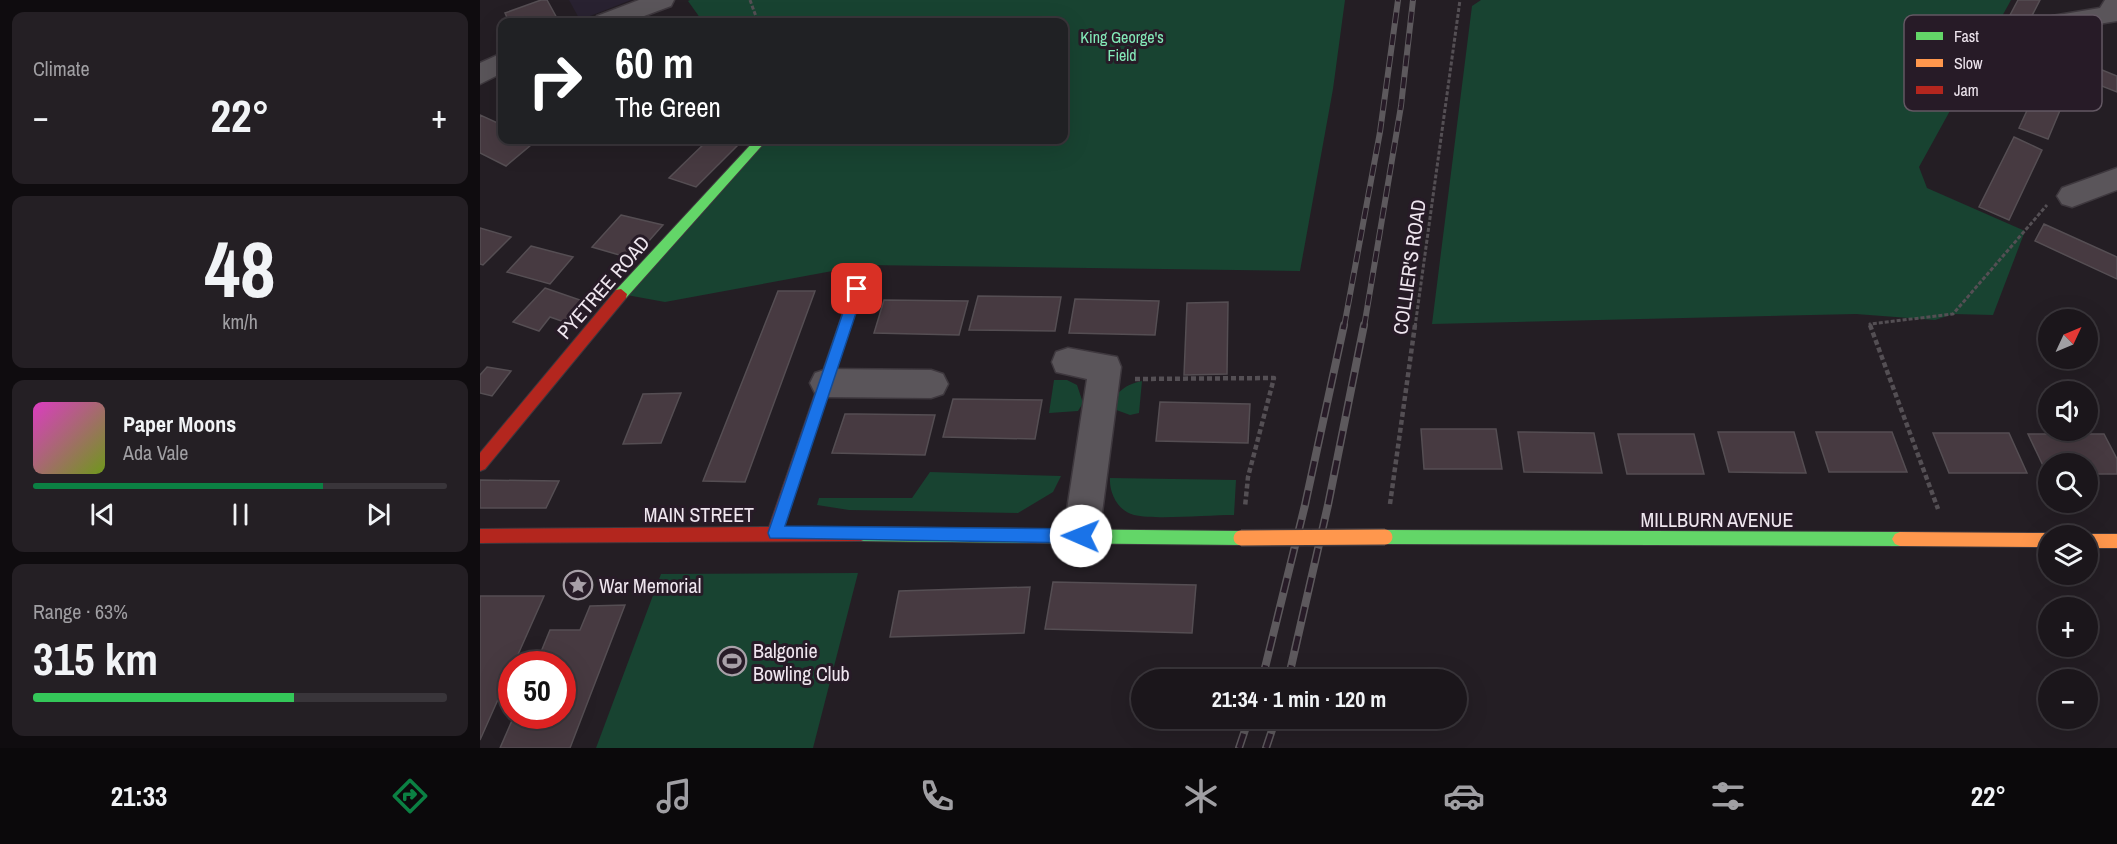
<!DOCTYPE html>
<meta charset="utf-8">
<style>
body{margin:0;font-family:"Archivo Narrow",sans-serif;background:#241f24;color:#f1f3f6;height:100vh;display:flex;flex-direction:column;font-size:22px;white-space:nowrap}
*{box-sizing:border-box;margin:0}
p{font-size:20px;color:#a09fa3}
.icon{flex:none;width:33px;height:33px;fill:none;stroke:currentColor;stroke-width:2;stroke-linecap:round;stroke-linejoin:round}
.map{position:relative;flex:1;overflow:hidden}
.details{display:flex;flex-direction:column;gap:12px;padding:12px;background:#0f0c0f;width:480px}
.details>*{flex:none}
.guide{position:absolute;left:18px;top:18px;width:570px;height:126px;border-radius:12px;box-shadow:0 6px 24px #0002,0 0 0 2px #39353a;background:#202124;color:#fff;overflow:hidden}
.needle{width:39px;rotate:46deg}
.buttons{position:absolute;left:1558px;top:309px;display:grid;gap:12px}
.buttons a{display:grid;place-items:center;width:60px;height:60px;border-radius:50%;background:#1b161b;box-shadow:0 6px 24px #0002,0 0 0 2px #39353a;font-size:30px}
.speed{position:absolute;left:18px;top:651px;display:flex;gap:12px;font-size:30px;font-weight:700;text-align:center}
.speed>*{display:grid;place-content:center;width:78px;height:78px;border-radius:50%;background:#1b161b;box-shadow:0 6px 24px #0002,0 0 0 2px #39353a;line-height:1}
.speed .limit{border:9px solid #d22;background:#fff;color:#111}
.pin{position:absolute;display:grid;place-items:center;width:51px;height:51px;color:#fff;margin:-26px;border-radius:12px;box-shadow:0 3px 9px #0006}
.me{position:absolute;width:66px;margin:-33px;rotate:271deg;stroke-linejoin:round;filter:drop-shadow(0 0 4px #0008)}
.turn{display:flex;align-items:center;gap:21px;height:126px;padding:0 18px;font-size:27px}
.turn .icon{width:78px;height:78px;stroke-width:2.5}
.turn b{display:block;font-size:42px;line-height:51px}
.big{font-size:45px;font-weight:800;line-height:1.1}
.details .widget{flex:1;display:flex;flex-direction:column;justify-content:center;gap:9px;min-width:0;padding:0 21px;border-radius:12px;background:#241f24}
.details .dial{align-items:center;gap:0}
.dial b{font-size:78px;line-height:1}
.song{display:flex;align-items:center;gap:18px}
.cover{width:72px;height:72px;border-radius:9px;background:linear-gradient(135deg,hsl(310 70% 55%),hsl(80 70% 35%))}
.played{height:6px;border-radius:3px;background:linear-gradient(90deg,#0b8043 70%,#39353a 70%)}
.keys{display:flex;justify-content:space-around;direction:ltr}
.heat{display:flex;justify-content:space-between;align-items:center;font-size:33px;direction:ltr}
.charge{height:9px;border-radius:4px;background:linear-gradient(90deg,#34c759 63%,#39353a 0)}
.trip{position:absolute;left:651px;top:669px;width:336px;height:60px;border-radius:30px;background:#1b161b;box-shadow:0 6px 24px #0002,0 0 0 2px #39353a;font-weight:800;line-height:60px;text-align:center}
.dock{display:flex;height:96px;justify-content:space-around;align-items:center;background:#0b090b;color:#a09fa3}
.dock .icon{width:42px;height:42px}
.dock .current{color:#0b8043}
.dock b{font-size:27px;color:#f1f3f6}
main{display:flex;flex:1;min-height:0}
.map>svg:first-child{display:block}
.education{fill:#292231}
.green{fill:#184331}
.building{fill:#473a41;stroke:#554e53;stroke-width:1.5}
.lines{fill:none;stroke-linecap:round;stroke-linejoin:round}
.street-casing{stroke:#3e383e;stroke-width:3}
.fast-casing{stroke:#3e383e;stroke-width:2}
.slow-casing{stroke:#3e383e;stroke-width:2}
.jam-casing{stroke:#3e383e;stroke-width:2}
.path-far1{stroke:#544f54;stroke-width:3;stroke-dasharray:4 2;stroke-linecap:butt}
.path{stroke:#544f54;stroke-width:4.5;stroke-dasharray:5 3;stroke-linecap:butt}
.street{fill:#5a555a;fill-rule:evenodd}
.fast{fill:#63d668;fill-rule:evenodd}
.slow{fill:#ff974d;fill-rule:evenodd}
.jam{fill:#b3261e;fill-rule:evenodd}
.rail-far1-casing{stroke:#5d595d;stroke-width:6}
.rail-casing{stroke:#5d595d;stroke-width:8}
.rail-far1{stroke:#271b27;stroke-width:4;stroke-dasharray:11;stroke-linecap:butt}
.rail{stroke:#271b27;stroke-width:5;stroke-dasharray:15;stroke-linecap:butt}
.slow-bridge-casing{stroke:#3e383e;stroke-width:18;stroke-linecap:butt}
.slow-bridge{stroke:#ff974d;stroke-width:15}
.route{fill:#1a73e8;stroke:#114b97;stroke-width:1.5}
.labels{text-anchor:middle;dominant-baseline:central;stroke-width:6;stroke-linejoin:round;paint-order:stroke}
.far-park-label{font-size:16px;fill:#84eab9;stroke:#271b27}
.street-label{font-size:20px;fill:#efe6ef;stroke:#271b27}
.poi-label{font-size:20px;fill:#efe6ef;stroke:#271b27;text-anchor:start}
.key{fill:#271b27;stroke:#635863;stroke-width:1.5}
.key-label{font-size:16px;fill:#efe6ef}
</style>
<main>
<section class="details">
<div class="widget"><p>Climate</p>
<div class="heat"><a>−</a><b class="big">22°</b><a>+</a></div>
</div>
<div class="widget dial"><b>48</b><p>km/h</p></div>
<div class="widget">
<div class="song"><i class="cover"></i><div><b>Paper Moons</b><p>Ada Vale</p></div></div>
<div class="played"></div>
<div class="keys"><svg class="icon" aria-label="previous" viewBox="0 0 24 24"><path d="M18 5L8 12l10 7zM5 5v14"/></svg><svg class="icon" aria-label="pause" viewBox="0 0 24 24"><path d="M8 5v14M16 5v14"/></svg><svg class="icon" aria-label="next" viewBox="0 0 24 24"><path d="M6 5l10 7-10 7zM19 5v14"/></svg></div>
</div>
<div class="widget"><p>Range · 63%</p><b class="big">315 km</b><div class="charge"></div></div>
</section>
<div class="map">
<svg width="1637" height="748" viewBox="0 0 1637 748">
<rect width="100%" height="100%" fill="#241e24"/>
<path class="education" d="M89 0H151L100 20Z"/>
<path class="green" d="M210 0H865L853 89 820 271 385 265 185 302 141 294 281 140H584V22H223L208 1Z
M1001 0H1531L1439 167 1447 188 1545 231 1513 315 1473 314 1455 320 1376 314 952 324 992 6Z
M574 380H587L597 385 603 403 598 411 569 413Z
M662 381 659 413 650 415 631 408C636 391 645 385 662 381Z
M450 472 581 476 573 492 538 513 369 510 337 505 339 498H432Z
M630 478 756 480 754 515C728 515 676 520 654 515 638 511 629 493 630 478Z
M378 573 333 748H116L181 574Z"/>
<path class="building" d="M61 0H67L78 20 70 22H29L25 13Z
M1538 0H1560L1540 39 1521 32Z
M1600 61 1637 76V92L1594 75Z
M1564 73 1591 84 1568 139 1539 128Z
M0 115 22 125V140H57L26 166 0 153Z
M1534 137 1562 150 1529 220 1499 207Z
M228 140H263L216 187 189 178Z
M141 215 183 225 153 259 112 247Z
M1564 224 1637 257V279L1555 241Z
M0 228 31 237 3 265 0 264Z
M51 246 93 257 70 284 27 272Z
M65 288 103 301 84 322 70 317 59 331 33 322Z
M298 291H335L265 482 223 481Z
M498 296 581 297 575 331 489 330Z
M595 299 679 301 675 335 589 333Z
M404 300 488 301 479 335 394 333Z
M748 302 747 374 704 375 707 303Z
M7 367 31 371 12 396 0 393V375Z
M201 393 181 443 143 444 163 394Z
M473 399 562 400 555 439 463 437Z
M680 402 770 404 768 443 676 441Z
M365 414H377L455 415 445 455 352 453Z
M941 429H1016L1022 469H944Z
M1038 432 1114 433 1122 473 1044 472Z
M1238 432H1314L1326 473 1249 472Z
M1336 432H1412L1427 472H1349Z
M1453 433H1529L1547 473H1469Z
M1138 434H1214L1224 474H1147Z
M1548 434H1624L1637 459V474H1608V464H1569L1567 474Z
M0 480 79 481 66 508H0Z
M573 582 716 585 712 633 565 629Z
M550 587 544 633 410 637 419 591Z
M0 596H64L0 740Z
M145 605 90 748H20L34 716H82V664H56L70 630H100L110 606Z"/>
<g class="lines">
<g class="street-casing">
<path id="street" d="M159 0H194L191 6 148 22H113L117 16Z
M1625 0H1637V21L1581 30 1572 28 1568 22 1572 16 1620 8Z
M22 53V73L0 84V63Z
M1637 168V190L1592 207 1582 204 1577 196 1582 188Z
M588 348 637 357 641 367 619 536 614 548 601 553 588 548 583 536 607 379 576 372 572 362 576 352Z
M347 369 451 370 463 374 468 384 463 394 451 398 347 397 335 393 330 383 335 373Z"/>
</g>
<g class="fast-casing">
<path id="fast" d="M275 140H287L146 298H136L135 294 136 290Z
M381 527 761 531 766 533 768 538 766 543 761 545 381 541 376 539 374 534 376 529Z
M905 530 1420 532 1425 534 1428 539 1425 544 1420 546 905 544 900 542 898 537 900 532Z"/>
</g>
<g class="slow-casing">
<path id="slow" d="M1420 532 1569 533 1575 536H1569V547L1420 546 1415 544 1412 539 1415 534Z
M1608 534H1637V548H1608V536H1604Z"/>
</g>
<g class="jam-casing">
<path id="jam" d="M377 284 383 289 304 527H381L386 529 388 534 386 539 381 541 0 543V529L289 527 371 289Z
M141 289 147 294 146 298 5 469 0 471V453L136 290Z"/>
</g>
<path class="path-far1" d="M270 0 278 22
M935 327 980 0
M1391 327 1390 324 1473 314 1567 205"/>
<path class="path" d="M1390 325 1458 509
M655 379 794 378 768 477 765 507
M910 504 935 325"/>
<use href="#street" class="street"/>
<use href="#fast" class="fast"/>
<use href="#slow" class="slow"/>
<use href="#jam" class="jam"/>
<g class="rail-far1-casing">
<path id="rail-far1" d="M864 327 900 132 918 0
M884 327 921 106 933 0"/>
</g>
<g class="rail-casing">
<path id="rail" d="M782 680 825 505 864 325
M808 680 848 505 884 325
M759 748 769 718
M786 748 796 718"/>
</g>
<use href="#rail-far1" class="rail-far1"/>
<use href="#rail" class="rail"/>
<g class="slow-bridge-casing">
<path id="slow-bridge" d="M761 538 905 537"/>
</g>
<use href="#slow-bridge" class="slow-bridge"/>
</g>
<path class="route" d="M377 283 384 289 305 526 601 529 606 531 608 536 606 541 601 543 290 538 288 533 371 289Z"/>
<defs>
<g id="sight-ring" transform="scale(1.5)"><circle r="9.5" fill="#271b27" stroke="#a8a0a8" stroke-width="1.5"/><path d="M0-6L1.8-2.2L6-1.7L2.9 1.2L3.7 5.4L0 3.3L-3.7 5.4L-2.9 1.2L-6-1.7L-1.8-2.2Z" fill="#a8a0a8"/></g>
<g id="stadium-ring" transform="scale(1.5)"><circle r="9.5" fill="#271b27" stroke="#a8a0a8" stroke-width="1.5"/><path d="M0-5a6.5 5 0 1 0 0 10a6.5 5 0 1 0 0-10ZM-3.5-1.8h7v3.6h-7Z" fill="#a8a0a8"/></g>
</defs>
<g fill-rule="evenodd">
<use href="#sight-ring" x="98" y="585"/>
<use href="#stadium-ring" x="252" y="661"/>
</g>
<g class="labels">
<g class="far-park-label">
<text x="642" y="37">King George's<tspan x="642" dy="18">Field</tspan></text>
</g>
<g class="street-label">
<text transform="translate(929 267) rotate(-82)">COLLIER'S ROAD</text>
<text transform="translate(123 287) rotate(-49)">PYETREE ROAD</text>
<text x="219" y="514">MAIN STREET</text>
<text x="1237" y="519">MILLBURN AVENUE</text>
</g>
<g class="poi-label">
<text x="119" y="585">War Memorial</text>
<text x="273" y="650">Balgonie<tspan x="273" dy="23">Bowling Club</tspan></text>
</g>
</g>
<rect x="1424" y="15" width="198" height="96" rx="9" class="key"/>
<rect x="1436" y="32" width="27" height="8" fill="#63d668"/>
<rect x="1436" y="59" width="27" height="8" fill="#ff974d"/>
<rect x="1436" y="86" width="27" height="8" fill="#b3261e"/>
<g class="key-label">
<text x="1474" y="42">Fast</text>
<text x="1474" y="69">Slow</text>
<text x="1474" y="96">Jam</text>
</g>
</svg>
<div class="buttons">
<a><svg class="needle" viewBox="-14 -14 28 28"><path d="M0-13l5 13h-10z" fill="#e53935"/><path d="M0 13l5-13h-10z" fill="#a09fa3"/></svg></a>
<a><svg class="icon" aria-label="sound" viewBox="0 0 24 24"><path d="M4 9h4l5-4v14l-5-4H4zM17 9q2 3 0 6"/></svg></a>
<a><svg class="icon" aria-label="search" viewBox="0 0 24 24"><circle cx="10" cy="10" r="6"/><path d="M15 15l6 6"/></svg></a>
<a><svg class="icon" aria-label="layers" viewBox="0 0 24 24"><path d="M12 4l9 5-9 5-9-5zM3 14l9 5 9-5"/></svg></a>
<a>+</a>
<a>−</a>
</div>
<div class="speed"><div class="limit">50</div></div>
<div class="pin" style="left:377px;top:289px;background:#d93025"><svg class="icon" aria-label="arrive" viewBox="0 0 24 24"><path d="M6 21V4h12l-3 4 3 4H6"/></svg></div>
<svg class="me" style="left:601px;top:536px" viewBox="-20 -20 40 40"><circle r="19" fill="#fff"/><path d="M0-13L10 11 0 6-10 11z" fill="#1a73e8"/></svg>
<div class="trip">21:34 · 1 min · 120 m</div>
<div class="guide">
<div class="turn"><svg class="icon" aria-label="right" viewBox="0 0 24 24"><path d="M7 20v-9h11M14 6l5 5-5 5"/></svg><div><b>60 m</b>The Green</div></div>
</div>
</div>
</main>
<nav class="dock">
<b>21:33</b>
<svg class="icon current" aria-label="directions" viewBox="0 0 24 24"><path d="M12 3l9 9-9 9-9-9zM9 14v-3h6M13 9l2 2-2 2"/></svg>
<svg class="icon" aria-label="music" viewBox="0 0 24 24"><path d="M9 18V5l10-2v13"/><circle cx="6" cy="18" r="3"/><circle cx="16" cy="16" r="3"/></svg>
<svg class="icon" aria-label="phone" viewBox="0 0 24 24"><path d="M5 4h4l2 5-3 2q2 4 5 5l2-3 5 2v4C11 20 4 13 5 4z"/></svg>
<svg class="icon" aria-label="climate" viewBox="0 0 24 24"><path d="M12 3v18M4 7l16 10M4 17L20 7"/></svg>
<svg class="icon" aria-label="car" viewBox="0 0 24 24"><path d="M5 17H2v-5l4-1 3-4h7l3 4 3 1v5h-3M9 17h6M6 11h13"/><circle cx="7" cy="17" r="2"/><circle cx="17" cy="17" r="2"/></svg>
<svg class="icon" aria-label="filters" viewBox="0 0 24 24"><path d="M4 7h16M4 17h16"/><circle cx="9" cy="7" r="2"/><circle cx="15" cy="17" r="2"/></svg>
<b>22°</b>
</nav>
